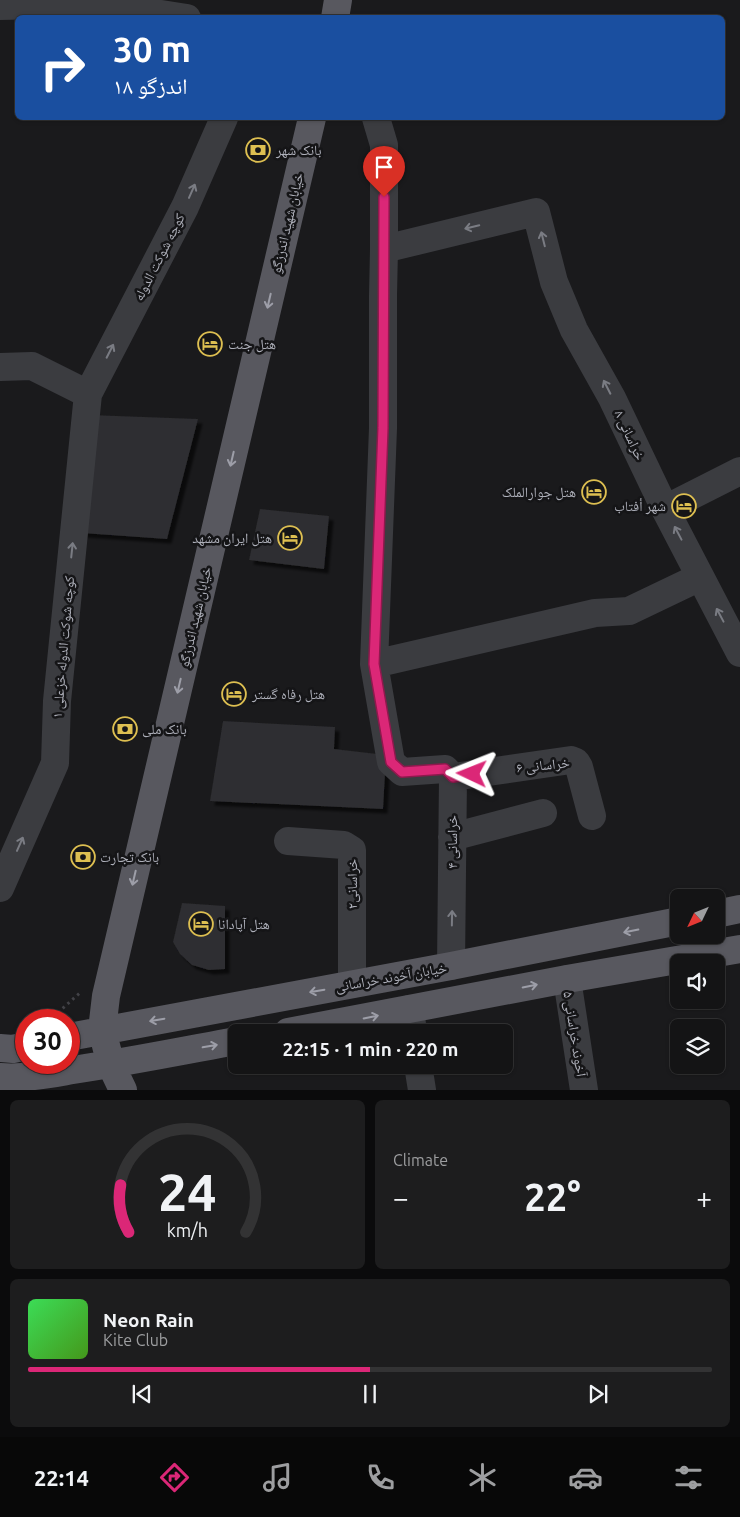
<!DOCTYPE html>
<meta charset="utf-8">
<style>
body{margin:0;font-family:Ubuntu,"Noto Naskh Arabic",sans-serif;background:#1d1d1e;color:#f1f3f6;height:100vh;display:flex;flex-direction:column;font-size:19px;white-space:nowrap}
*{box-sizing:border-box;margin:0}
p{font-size:16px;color:#9d9ea0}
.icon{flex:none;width:28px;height:28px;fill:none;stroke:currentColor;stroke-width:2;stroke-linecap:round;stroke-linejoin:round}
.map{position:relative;height:1090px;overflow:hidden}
.details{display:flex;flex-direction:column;gap:10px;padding:10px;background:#0b0b0c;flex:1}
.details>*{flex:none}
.hud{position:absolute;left:15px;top:15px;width:710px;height:105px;border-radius:8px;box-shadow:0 1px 4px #0004,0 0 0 1px #333334;background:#1a4fa0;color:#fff;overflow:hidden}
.needle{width:32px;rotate:227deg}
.fabs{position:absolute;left:670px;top:889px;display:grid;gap:10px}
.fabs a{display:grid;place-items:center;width:55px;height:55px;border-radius:8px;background:#141415;box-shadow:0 1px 4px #0004,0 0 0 1px #333334;font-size:25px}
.speed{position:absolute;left:15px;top:1009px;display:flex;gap:10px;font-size:25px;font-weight:700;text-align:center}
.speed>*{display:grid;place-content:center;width:65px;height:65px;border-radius:50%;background:#141415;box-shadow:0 1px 4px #0004,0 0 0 1px #333334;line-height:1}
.speed .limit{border:8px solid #d22;background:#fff;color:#111}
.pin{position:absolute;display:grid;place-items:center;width:42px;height:42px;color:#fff;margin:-51px -21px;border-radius:50% 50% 50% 0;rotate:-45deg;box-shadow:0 0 5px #0007}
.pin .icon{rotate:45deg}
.me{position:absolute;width:55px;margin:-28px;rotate:272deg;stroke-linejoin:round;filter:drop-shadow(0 0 4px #0008)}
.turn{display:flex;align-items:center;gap:18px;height:105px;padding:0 15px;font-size:22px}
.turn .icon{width:65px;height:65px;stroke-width:2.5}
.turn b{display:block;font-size:35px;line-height:42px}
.big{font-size:38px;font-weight:600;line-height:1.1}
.details .card{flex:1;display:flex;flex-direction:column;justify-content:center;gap:8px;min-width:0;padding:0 18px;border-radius:8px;background:#1d1d1e}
.details .dial{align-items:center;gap:0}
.dial svg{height:130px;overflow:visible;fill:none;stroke:#333334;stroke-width:7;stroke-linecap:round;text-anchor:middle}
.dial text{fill:#f1f3f6;stroke:none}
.song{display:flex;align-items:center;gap:15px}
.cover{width:60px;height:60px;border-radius:8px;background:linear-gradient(135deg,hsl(130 70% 55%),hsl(100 70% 35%))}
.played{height:5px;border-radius:2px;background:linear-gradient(90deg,#db2777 50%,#333334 50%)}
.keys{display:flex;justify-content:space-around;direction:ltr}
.heat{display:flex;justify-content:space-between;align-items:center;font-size:28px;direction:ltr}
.details .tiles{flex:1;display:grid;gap:10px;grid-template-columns:1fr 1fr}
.card:last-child{grid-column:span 2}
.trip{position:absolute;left:228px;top:1024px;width:285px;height:50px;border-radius:8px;background:#141415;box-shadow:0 1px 4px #0004,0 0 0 1px #333334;font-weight:600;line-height:50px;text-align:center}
.tab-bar{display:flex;height:80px;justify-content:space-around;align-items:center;background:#080808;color:#9d9ea0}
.tab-bar .icon{width:35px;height:35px}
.tab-bar .current{color:#db2777}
.tab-bar b{font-size:22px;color:#f1f3f6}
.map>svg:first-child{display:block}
.building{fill:#2d2d30;filter:url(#shadow)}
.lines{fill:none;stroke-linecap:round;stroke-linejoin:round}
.path{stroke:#424247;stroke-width:3;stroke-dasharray:2.5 4;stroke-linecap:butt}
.minor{stroke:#3b3c40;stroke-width:28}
.major{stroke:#58585f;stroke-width:28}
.oneway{stroke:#7a7c83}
.oneway2{stroke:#9d9ea8}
.route-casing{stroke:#8e194d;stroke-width:12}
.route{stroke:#db2777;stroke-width:9}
.labels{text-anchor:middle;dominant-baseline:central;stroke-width:5;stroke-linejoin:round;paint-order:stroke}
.poi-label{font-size:14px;fill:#aeb0ba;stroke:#151517;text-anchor:start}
.street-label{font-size:14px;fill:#aeb0ba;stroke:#151517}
</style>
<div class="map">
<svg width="740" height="1090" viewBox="0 0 740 1090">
<defs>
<filter id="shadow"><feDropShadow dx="4.5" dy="4.5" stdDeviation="1" flood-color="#0009"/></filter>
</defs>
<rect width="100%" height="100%" fill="#1a1a1c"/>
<path class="building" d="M90 415 198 419 167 539 82 533Z
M260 509 329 516 324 569 249 560Z
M223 721 335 727 334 749 386 755 383 809 210 801Z
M182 903 225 906V969L209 970 192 965 180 954 173 942Z"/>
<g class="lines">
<path class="path" d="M53 1017 82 991"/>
<path class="minor" d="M0 6 95 4 187 18
M376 118 384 145V249L383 296V428L374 664 391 762 402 772 445 769 453 777 451 966
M384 249 536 212 554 282 574 330 612 398 665 509 740 653
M0 367 32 366 88 394
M665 509 740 471
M374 664 595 613 629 611 700 577
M453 777 571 760 576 762 579 767 592 816
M452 837 543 813
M288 841 344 845 352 850V984
M0 888 55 763 57 701 88 394 185 207 224 118
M567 979 584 1090
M410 1009 413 1032
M418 1065 422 1090"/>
<path class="major" d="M335 18 338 0
M716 914 740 909
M288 1032 567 979 740 949
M69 1037 451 966 679 921
M0 1048 13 1049 26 1046
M0 1077C24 1079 49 1074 73 1070 127 1062 182 1051 236 1041
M123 1090 111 1065 102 1030 106 996 312 118"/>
</g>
<defs><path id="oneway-shaft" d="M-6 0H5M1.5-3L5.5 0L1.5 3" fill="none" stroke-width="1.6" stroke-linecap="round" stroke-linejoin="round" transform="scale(1.25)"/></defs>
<g class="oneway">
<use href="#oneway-shaft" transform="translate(192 191) rotate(-66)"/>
<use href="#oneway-shaft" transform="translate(472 227) rotate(166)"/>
<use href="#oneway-shaft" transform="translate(543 239) rotate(-104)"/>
<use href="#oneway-shaft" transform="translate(110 351) rotate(-63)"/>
<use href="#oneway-shaft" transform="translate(607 387) rotate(-117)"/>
<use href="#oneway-shaft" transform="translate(678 533) rotate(-118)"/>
<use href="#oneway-shaft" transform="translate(72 550) rotate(-84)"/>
<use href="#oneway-shaft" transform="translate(720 615) rotate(-118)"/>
<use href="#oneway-shaft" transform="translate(20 844) rotate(-66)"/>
<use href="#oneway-shaft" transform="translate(452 918) rotate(-89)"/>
</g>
<g class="oneway2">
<use href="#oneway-shaft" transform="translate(269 301) rotate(103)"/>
<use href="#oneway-shaft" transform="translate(232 459) rotate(103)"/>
<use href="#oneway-shaft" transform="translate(179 686) rotate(103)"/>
<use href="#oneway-shaft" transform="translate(134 878) rotate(103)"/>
<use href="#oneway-shaft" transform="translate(631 931) rotate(169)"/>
<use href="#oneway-shaft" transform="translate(530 986) rotate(-11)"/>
<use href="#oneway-shaft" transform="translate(317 991) rotate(170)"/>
<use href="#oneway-shaft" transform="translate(371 1017) rotate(-11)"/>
<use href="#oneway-shaft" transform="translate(157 1020) rotate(170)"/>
<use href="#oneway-shaft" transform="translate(210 1046) rotate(-10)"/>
</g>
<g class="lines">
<g class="route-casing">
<path id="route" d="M384 197 383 428 374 664 391 762 402 772 445 769 453 777 472 774"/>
</g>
<use href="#route" class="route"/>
</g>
<defs>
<g id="bank-ring" transform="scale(1.25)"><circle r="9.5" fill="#151517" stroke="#ddbf51" stroke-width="1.5"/><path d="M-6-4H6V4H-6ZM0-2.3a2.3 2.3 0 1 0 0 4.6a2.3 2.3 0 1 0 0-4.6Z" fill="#ddbf51"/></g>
<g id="hotel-ring" transform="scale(1.25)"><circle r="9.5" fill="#151517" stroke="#ddbf51" stroke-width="1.5"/><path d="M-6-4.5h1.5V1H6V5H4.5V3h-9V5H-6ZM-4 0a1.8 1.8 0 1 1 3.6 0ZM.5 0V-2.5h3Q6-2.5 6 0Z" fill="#ddbf51"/></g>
</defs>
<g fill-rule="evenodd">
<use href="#bank-ring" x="258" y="150"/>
<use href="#hotel-ring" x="210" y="344"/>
<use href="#hotel-ring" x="594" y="492"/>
<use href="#hotel-ring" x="684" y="506"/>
<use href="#hotel-ring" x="290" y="538"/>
<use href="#hotel-ring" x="234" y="694"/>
<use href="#bank-ring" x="125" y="729"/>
<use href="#bank-ring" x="83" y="857"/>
<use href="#hotel-ring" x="201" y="924"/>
</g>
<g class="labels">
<g class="poi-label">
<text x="276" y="150">بانک شهر</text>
<text x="228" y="344">هتل جنت</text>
<text x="576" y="492" text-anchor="end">هتل جوارالملک</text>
<text x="666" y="506" text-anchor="end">شهر أفتاب</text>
<text x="272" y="538" text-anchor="end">هتل ایران مشهد</text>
<text x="252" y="694">هتل رفاه گستر</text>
<text x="142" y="729">بانک ملی</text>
<text x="100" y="857">بانک تجارت</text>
<text x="218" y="924">هتل آپادانا</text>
</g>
<g class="street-label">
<text transform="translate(287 223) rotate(-77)">خیابان شهید اندرزگو</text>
<text transform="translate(159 257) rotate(-63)">کوچه شوکت الدوله</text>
<text transform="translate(630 435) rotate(65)">خراسانی ۸</text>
<text transform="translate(195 617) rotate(-77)">خیابان شهید اندرزگو</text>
<text transform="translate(63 647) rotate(-85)">کوچه شوکت الدوله خزعلی ۱</text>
<text transform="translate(543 765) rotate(-6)">خراسانی ۶</text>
<text transform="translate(452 842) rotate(-90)">خراسانی ۴</text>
<text transform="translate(352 884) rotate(-90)">خراسانی۲</text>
<text transform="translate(391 977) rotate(-10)">خیابان آخوند خراسانی</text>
<text transform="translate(575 1034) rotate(81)">آخوند خراسانی ۵</text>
</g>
</g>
</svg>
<div class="fabs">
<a><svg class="needle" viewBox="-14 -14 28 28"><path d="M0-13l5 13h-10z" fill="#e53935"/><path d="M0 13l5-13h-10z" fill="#9d9ea0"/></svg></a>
<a><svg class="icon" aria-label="sound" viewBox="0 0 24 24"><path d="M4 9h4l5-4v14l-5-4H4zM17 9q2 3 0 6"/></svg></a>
<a><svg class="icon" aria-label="layers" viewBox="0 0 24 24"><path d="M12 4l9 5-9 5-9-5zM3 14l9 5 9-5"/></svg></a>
</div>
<div class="speed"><div class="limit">30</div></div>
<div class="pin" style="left:384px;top:197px;background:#d93025"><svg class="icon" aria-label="arrive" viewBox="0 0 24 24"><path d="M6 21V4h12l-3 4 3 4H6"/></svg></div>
<svg class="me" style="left:472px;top:774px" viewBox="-20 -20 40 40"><path d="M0-17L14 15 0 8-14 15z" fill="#db2777" stroke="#fff" stroke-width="4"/></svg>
<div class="trip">22:15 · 1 min · 220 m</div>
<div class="hud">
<div class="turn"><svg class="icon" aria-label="right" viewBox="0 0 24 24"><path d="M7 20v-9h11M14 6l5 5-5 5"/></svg><div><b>30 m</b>اندزگو ۱۸</div></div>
</div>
</div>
<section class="details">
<div class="tiles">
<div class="card dial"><svg viewBox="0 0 100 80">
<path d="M14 69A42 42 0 1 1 86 69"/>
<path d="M14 69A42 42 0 0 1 9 40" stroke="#db2777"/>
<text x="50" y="56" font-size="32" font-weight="700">24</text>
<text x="50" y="72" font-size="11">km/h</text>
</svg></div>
<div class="card"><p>Climate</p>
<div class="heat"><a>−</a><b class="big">22°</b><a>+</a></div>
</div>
<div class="card">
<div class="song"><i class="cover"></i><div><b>Neon Rain</b><p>Kite Club</p></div></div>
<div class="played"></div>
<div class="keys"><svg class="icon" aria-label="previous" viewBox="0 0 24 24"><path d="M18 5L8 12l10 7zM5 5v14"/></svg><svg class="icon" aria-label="pause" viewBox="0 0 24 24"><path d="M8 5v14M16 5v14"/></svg><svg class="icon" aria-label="next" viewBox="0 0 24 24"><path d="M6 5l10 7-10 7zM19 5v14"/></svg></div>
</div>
</div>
</section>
<nav class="tab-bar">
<b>22:14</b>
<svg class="icon current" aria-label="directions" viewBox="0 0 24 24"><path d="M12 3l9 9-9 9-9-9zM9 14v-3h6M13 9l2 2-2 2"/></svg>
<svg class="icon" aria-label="music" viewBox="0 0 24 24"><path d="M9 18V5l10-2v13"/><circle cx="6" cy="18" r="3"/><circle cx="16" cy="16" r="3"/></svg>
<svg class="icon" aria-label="phone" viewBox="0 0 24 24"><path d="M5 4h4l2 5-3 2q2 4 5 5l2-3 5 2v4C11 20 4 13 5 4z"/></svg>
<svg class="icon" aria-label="climate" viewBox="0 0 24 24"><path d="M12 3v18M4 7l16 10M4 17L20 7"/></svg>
<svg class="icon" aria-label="car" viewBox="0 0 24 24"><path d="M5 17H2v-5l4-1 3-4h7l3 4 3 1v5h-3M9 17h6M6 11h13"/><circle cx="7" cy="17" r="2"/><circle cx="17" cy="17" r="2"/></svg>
<svg class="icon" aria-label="filters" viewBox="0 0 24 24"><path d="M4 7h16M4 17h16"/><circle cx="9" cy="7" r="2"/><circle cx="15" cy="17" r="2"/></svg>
</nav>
